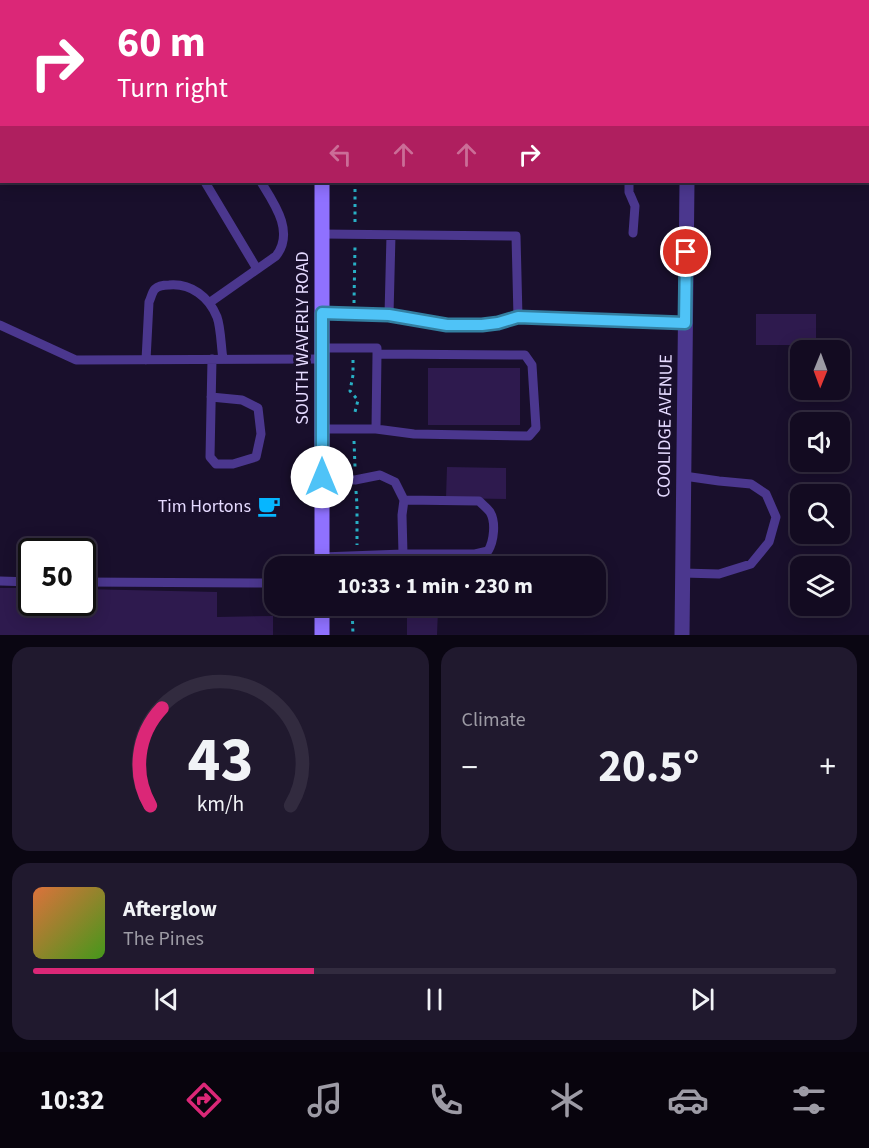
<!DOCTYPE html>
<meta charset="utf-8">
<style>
body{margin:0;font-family:"Source Sans 3",sans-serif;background:#20192e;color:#f1f3f6;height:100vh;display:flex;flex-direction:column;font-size:22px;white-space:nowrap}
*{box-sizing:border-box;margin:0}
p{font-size:20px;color:#9d9ba5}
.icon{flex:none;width:33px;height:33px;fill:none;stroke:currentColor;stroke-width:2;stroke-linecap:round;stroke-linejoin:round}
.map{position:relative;height:635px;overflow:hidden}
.side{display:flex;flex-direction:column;gap:12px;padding:12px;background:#0a0612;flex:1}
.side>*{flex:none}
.guide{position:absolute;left:0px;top:0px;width:870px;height:183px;box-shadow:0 3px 15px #0003,0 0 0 2px #322b3f;background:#db2777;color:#fff;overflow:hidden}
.needle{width:39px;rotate:181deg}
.tools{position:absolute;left:790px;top:340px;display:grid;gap:12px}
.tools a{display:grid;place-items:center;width:60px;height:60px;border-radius:12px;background:#130b21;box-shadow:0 3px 15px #0003,0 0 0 2px #322b3f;font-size:30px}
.speed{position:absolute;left:18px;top:538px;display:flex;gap:12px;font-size:30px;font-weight:700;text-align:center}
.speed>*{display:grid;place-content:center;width:78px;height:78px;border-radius:50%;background:#130b21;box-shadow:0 3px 15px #0003,0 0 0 2px #322b3f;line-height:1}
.speed .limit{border:3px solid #111;border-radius:9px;background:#fff;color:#111}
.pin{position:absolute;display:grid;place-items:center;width:51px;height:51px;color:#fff;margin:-26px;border:3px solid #fff;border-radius:50%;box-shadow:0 2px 6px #0007}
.me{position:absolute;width:66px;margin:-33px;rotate:0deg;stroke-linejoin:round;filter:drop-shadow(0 0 4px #0008)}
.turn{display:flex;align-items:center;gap:21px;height:126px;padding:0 18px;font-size:27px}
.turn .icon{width:78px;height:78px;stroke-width:2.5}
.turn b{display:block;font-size:42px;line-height:51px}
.lanes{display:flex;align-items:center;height:57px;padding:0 18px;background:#0003;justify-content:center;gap:30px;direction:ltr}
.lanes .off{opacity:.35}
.big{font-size:45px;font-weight:700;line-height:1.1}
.side .tile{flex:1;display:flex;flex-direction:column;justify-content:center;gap:9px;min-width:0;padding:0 21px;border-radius:18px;background:#20192e}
.side .dial{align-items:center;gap:0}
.dial svg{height:156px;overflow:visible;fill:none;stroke:#322b3f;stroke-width:7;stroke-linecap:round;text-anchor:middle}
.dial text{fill:#f1f3f6;stroke:none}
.song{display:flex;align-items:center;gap:18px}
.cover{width:72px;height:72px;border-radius:9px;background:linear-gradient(135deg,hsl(20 70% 55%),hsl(100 70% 35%))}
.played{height:6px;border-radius:3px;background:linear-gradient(90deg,#db2777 35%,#322b3f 35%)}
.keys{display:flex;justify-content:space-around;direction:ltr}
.heat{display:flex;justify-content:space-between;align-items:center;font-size:33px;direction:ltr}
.side .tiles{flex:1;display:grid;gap:12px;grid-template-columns:1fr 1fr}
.tile:last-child{grid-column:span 2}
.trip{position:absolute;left:264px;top:556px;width:342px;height:60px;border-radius:18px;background:#130b21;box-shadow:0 3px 15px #0003,0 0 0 2px #322b3f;font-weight:700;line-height:60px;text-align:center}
.tabs{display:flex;height:96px;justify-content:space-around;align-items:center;background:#08040d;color:#9d9ba5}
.tabs .icon{width:42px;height:42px}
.tabs .on{color:#db2777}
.tabs b{font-size:27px;color:#f1f3f6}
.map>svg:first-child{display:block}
.building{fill:#2e1a4e}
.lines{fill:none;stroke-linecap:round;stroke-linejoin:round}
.path{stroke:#28b0c5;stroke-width:3;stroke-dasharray:3 4.5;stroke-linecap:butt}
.service{stroke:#4b378e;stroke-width:9}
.minor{stroke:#4b378e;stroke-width:15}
.secondary{stroke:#8f71ff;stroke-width:15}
.route-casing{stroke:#337fa1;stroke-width:15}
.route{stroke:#4fc3f7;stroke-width:10}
.labels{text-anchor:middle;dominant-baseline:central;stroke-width:6;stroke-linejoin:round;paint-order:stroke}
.street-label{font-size:18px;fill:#e5daff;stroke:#190f2c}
.poi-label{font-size:18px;fill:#e5daff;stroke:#190f2c;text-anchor:end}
</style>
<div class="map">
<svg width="869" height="635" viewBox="0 0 869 635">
<rect width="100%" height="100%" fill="#190f2c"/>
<path class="building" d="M756 314H816V345H756Z
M428 368H520V425H428Z
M447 467 506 468V499L446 498Z
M0 588H32V603H82V589L217 592V617L273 616V635H0Z
M407 609 438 610 437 635H407Z"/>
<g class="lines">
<path class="path" d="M355 0V2
M355 222V182
M354 303 355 246
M353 360V375L350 391 358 400 354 416
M354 441 355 467
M356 491 357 505V545
M352 606 353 635"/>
<path class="service" d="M205 182 257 269
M629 182V192L635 206 633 233
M322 234 516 236 518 317 685 323
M209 303 276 256C295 232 274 203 261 182
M322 313 389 315 391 235
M389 315C436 325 471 330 518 317
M0 325 76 360 321 359
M321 348H377V354L376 429H322
M146 360 149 302C151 298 152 292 155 289 158 286 165 285 169 285 191 283 209 297 217 317 221 328 221 347 223 359
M211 397 242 400 258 408 261 434 256 457 233 464H216L210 457 212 359
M376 429 414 434 529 436 536 428 532 365 525 355 377 354
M322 478 355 480 380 475 395 482 404 500 402 515 403 554
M322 557 403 554H475L488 551C494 541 496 522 490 512 487 508 483 505 479 501L404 500
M683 573 719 574 751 564 769 542 776 517 766 494 751 484 719 481 684 476
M0 581 32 582
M82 582 274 583"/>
<path class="minor" d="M689 2V0
M682 635 687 182"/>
<path class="secondary" d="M323 2V0
M322 567V182
M322 606V635"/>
</g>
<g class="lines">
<g class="route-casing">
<path id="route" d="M322 477V313L389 315 447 325H482L498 323 518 317 685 323 686 252"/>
</g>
<use href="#route" class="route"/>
</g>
<defs>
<g id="cafe-bare" transform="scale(1.8)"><path d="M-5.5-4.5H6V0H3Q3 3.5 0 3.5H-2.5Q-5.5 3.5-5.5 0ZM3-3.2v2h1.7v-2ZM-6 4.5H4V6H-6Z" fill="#06b6ff" stroke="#190f2c" stroke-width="2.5" paint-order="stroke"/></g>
</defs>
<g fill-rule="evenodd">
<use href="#cafe-bare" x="269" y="506"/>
</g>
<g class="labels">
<g class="street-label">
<text transform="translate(302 338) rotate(-90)">SOUTH WAVERLY ROAD</text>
<text transform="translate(665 426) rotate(-89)">COOLIDGE AVENUE</text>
</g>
<g class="poi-label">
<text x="251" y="506">Tim Hortons</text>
</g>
</g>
</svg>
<div class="tools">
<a><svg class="needle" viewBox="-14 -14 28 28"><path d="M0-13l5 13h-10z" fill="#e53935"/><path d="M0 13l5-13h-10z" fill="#9d9ba5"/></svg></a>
<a><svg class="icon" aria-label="sound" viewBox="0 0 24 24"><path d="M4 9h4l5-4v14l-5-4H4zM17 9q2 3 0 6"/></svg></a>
<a><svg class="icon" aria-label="search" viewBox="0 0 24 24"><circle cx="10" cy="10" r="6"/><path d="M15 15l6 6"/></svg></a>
<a><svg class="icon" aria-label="layers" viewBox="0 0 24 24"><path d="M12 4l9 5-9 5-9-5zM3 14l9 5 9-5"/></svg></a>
</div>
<div class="speed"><div class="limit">50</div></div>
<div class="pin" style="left:686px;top:252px;background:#d93025"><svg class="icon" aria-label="arrive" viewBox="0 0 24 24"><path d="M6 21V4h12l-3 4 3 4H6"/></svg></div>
<svg class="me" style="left:322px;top:477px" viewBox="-20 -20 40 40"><circle r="19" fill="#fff"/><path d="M0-13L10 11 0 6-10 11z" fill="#4fc3f7"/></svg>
<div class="trip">10:33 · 1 min · 230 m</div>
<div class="guide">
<div class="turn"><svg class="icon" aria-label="right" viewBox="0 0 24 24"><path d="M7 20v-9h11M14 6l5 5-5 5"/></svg><div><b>60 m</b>Turn right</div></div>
<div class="lanes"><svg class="icon off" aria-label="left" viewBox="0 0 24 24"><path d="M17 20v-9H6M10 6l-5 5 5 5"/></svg><svg class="icon off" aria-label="ahead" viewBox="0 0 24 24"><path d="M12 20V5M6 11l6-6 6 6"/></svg><svg class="icon off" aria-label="ahead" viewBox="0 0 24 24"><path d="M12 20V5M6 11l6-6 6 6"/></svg><svg class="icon" aria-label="right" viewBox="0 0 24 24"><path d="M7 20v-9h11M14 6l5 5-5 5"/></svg></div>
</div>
</div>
<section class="side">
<div class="tiles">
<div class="tile dial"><svg viewBox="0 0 100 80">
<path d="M14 69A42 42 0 1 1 86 69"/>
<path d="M14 69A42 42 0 0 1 20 19" stroke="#db2777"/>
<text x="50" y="56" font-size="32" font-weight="700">43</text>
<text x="50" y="72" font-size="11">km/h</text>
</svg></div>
<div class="tile"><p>Climate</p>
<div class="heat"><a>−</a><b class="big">20.5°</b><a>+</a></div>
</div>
<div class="tile">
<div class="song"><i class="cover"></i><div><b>Afterglow</b><p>The Pines</p></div></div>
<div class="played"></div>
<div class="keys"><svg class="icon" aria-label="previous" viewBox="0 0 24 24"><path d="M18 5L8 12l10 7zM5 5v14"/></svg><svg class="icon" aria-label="pause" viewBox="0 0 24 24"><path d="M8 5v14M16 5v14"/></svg><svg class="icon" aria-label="next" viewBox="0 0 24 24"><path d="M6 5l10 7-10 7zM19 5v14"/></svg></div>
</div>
</div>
</section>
<nav class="tabs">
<b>10:32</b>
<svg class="icon on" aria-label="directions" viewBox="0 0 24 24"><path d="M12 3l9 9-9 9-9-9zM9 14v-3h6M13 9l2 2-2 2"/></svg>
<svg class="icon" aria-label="music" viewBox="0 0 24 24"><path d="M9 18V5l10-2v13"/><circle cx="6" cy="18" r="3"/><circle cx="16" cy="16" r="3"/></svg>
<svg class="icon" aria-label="phone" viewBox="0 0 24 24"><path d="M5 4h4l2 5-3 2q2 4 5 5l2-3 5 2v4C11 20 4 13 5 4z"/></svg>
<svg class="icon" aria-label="climate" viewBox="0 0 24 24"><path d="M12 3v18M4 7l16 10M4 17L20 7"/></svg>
<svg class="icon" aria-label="car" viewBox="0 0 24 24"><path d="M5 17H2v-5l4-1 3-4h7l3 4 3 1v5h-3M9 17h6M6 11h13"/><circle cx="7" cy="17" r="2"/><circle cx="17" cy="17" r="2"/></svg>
<svg class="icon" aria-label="filters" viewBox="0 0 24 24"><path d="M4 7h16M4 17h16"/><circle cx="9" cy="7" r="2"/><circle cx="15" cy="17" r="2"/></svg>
</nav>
